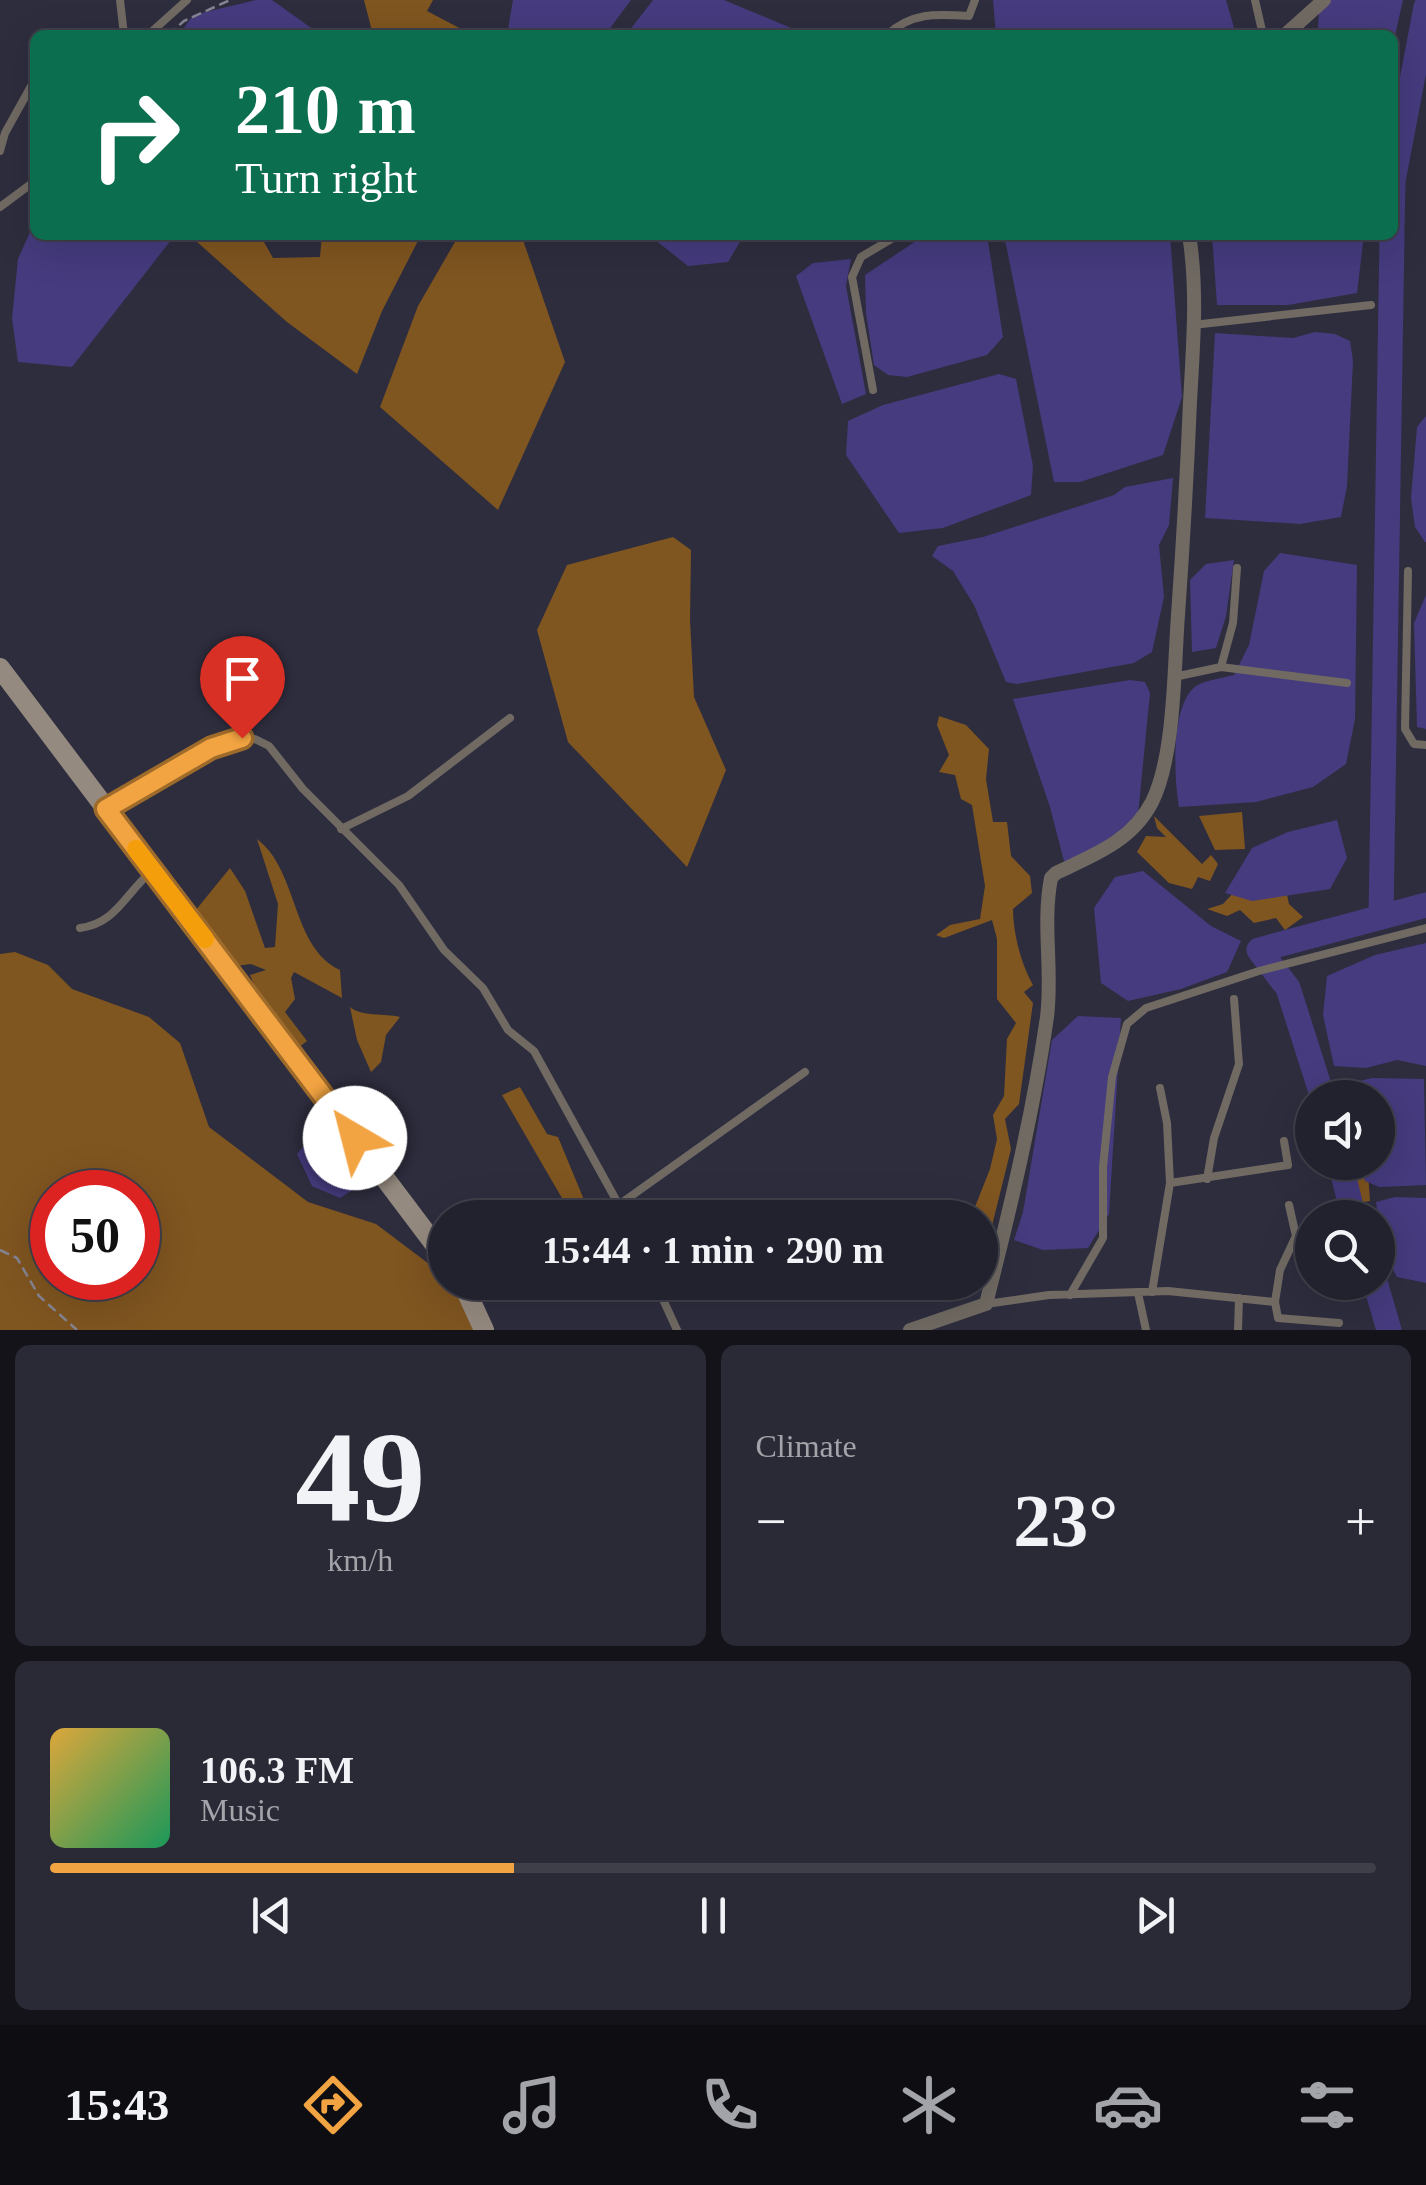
<!DOCTYPE html>
<meta charset="utf-8">
<style>
body{margin:0;font-family:"Times New Roman",serif;background:#2a2a36;color:#f1f3f6;height:100vh;display:flex;flex-direction:column;font-size:38px;white-space:nowrap}
*{box-sizing:border-box;margin:0}
p{font-size:32px;color:#a2a4aa}
.icon{flex:none;width:55px;height:55px;fill:none;stroke:currentColor;stroke-width:2;stroke-linecap:round;stroke-linejoin:round}
.map{position:relative;height:1330px;overflow:hidden}
.panel{display:flex;flex-direction:column;gap:15px;padding:15px;background:#131319;flex:1}
.panel>*{flex:none}
.guide{position:absolute;left:30px;top:30px;width:1368px;height:210px;border-radius:15px;box-shadow:0 10px 40px #0002,0 0 0 2px #3f3f4a;background:#0b6e4f;color:#fff;overflow:hidden}
.tools{position:absolute;left:1295px;top:1080px;display:grid;gap:20px}
.tools a{display:grid;place-items:center;width:100px;height:100px;border-radius:50%;background:#22222e;box-shadow:0 10px 40px #0002,0 0 0 2px #3f3f4a;font-size:50px}
.speed{position:absolute;left:30px;top:1170px;display:flex;gap:20px;font-size:50px;font-weight:700;text-align:center}
.speed>*{display:grid;place-content:center;width:130px;height:130px;border-radius:50%;background:#22222e;box-shadow:0 10px 40px #0002,0 0 0 2px #3f3f4a;line-height:1}
.speed .limit{border:15px solid #d22;background:#fff;color:#111}
.pin{position:absolute;display:grid;place-items:center;width:85px;height:85px;color:#fff;margin:-102px -42px;border-radius:50% 50% 50% 0;rotate:-45deg;box-shadow:0 0 10px #0007}
.pin .icon{rotate:45deg}
.me{position:absolute;width:110px;margin:-55px;rotate:323deg;stroke-linejoin:round;filter:drop-shadow(0 0 8px #0008)}
.turn{display:flex;align-items:center;gap:35px;height:210px;padding:0 40px;font-size:45px}
.turn .icon{width:130px;height:130px;stroke-width:2.5}
.turn b{display:block;font-size:70px;line-height:85px}
.big{font-size:75px;font-weight:700;line-height:1.1}
.panel .widget{flex:1;display:flex;flex-direction:column;justify-content:center;gap:15px;min-width:0;padding:0 35px;border-radius:15px;background:#2a2a36}
.panel .dial{align-items:center;gap:0}
.dial b{font-size:130px;line-height:1}
.song{display:flex;align-items:center;gap:30px}
.cover{width:120px;height:120px;border-radius:15px;background:linear-gradient(135deg,hsl(40 70% 55%),hsl(150 70% 35%))}
.played{height:10px;border-radius:5px;background:linear-gradient(90deg,#f3a442 35%,#3f3f4a 35%)}
.keys{display:flex;justify-content:space-around;direction:ltr}
.heat{display:flex;justify-content:space-between;align-items:center;font-size:55px;direction:ltr}
.panel .tiles{flex:1;display:grid;gap:15px;grid-template-columns:1fr 1fr}
.widget:last-child{grid-column:span 2}
.trip{position:absolute;left:428px;top:1200px;width:570px;height:100px;border-radius:50px;background:#22222e;box-shadow:0 10px 40px #0002,0 0 0 2px #3f3f4a;font-weight:700;line-height:100px;text-align:center}
.menu{display:flex;height:160px;justify-content:space-around;align-items:center;background:#0e0e12;color:#a2a4aa}
.menu .icon{width:70px;height:70px}
.menu .selected{color:#f3a442}
.menu b{font-size:45px;color:#f1f3f6}
.map>svg:first-child{display:block}
.forest{fill:#7f5520;fill-rule:evenodd}
.water{fill:#453b7e}
.lines{fill:none;stroke-linecap:round;stroke-linejoin:round}
.river{stroke:#453b7e;stroke-width:25}
.path{stroke:#848492;stroke-width:2.5;stroke-dasharray:10 5;stroke-linecap:butt}
.lane{stroke:#706a63;stroke-width:8}
.street{stroke:#706a63;stroke-width:14}
.secondary{stroke:#958a7f;stroke-width:20}
.route-casing{stroke:#9e6b2b;stroke-width:25}
.route{stroke:#f3a442;stroke-width:18}
.slow{stroke:#f59e0b;stroke-width:18}
</style>
<div class="map">
<svg width="1426" height="1330" viewBox="0 0 1426 1330">
<rect width="100%" height="100%" fill="#2e2d3e"/>
<path class="forest" d="M364 0H433L427 11 465 31V35H373Z
M205 235H260L273 258 320 257 322 235H421L382 311 357 374 287 322 196 241Z
M459 235H496L523 240 565 362 498 510 380 407 418 306Z
M673 537 691 550 690 620 694 697 726 770 687 867 568 742 537 630 567 565Z
M939 716 966 725 989 749 986 779 993 822H1007L1011 856 1030 876 1032 893 1013 909C1013 933 1021 964 1033 985L1024 992 1033 1003 1019 1104 1005 1119 1011 1149 984 1258 980 1257V1218L971 1217 990 1169 997 1139 993 1115 1004 1096 1007 1039 1016 1023 997 999V939L992 920 944 938 936 935 950 925 980 919 985 886 972 805 961 799 955 775 939 772 949 755 937 725Z
M1242 812 1245 849 1215 850 1199 816Z
M1154 816 1202 864 1211 855 1218 864 1210 881 1198 877 1192 889 1169 883 1137 852 1146 836 1166 837 1157 828Z
M257 839C299 871 291 947 340 970L342 998 294 972 291 978 295 999 285 1012 307 1041 294 1051 265 1013 250 975 266 970 251 964 229 967 191 916 230 868 245 891 265 948 275 947 278 904Z
M1250 875 1285 886 1289 904 1303 917 1285 930 1276 918 1254 923 1240 910 1227 916 1207 909 1223 904Z
M15 952 48 965 72 989 149 1017 180 1043 209 1127 308 1202 376 1224 445 1276V1282L453 1283 474 1330H0V954ZM52 1192H138V1278H52Z
M350 1007C362 1017 384 1013 400 1017L386 1035 381 1062 371 1072 357 1040Z
M520 1087 547 1134 558 1137 587 1207 577 1217H573L502 1095Z
M1334 1163H1350L1355 1175 1368 1172 1370 1201 1345 1205 1340 1196Z"/>
<path class="water" d="M256 0H272L321 35H179L193 15Z
M513 0H631L605 35H507Z
M653 0H724L808 35H626Z
M993 0H1226L1235 31 1230 35H996Z
M1330 0H1403L1393 44 1392 35H1330L1318 28 1319 12Z
M35 221V235H175L72 367 18 362 12 318 18 259Z
M649 235H744L728 262 688 266Z
M925 235H987L1003 337 987 355 907 377 888 375 874 365 866 313 865 275Z
M1004 235H1170L1182 397 1163 455 1080 482H1054Z
M1212 235H1364L1357 293 1288 305H1217Z
M851 259 846 286 866 394 842 404 796 276 813 263Z
M1315 332 1335 334 1350 341 1353 361 1347 486 1341 517 1300 524 1205 518 1215 333 1293 338Z
M999 374 1016 379 1033 466 1031 495 943 528 899 533 846 455 848 421 883 405Z
M1426 416V542H1425L1415 527 1411 498 1417 427Z
M1173 478 1169 525 1159 545 1164 597 1152 652 1134 663 1017 684 1006 682 974 605 953 571 932 556 938 546 983 537 1114 495 1125 487Z
M1280 553 1357 565 1355 719 1346 764 1313 787 1256 802 1179 807C1174 778 1170 705 1196 686 1205 680 1223 678 1234 675L1249 645 1264 571Z
M1234 560 1226 616 1216 648 1192 652 1190 580 1206 564Z
M1426 595V729L1417 727 1414 623Z
M1130 680 1145 682 1150 693 1138 815 1098 861 1065 865 1050 807 1013 699Z
M1337 820 1347 858 1330 889 1252 901 1225 893 1252 848 1288 832Z
M1143 871 1211 926 1241 941 1227 972 1181 989 1128 1001 1101 983 1094 908 1115 877Z
M1426 943V1066L1397 1060 1366 1068 1334 1066 1323 1015 1327 976 1375 955Z
M1078 1016 1121 1018 1109 1214 1088 1248 1043 1250 1014 1240 1023 1212 1052 1040Z
M1372 1078 1424 1079 1426 1185 1379 1187 1365 1181 1359 1163 1378 1162V1098L1340 1096 1351 1083Z
M313 1135 340 1146 367 1181 340 1198 312 1186 297 1154Z
M1395 1197 1426 1198V1283L1397 1277 1383 1251 1376 1202Z"/>
<g class="lines">
<path class="river" d="M1392 229 1393 181 1426 7
M1381 917 1392 235
M1323 1098 1288 988 1259 950 1426 905
M1340 1162 1354 1218
M1375 1282 1389 1330"/>
<path class="path" d="M168 35 184 21 230 0
M0 1250 17 1258 39 1296 77 1330"/>
<path class="lane" d="M120 0 124 35
M1255 0 1263 35
M73 35 74 34
M148 35 187 0
M887 35C912 12 936 14 969 16L975 0
M0 151 5 133 35 79
M0 207 35 181
M1193 325 1371 305
M873 390 852 277 861 257 898 235
M1408 571 1405 729 1414 744 1426 745
M1221 667 1233 623 1237 568
M1174 677 1221 667 1347 683
M110 807 229 740 255 739 269 746 303 789 399 885 444 950 483 988 508 1030 534 1051 626 1218
M341 829 408 796 510 718
M80 928C117 923 125 893 153 870
M1160 1088 1167 1123 1170 1183
M1207 1179 1214 1138 1239 1064 1234 999
M620 1204 805 1072
M655 1282 677 1330
M1152 1292 1170 1183 1288 1165 1284 1141
M1138 1293 1146 1330
M1070 1295 1103 1238V1167L1112 1077 1127 1024 1146 1008 1259 971 1426 928
M1275 1302 1278 1318 1339 1323
M986 1304 1049 1295 1168 1291 1275 1302 1280 1270 1296 1236 1289 1205
M1238 1330 1239 1298"/>
<path class="street" d="M1285 35 1324 0
M910 1330 986 1304C1010 1209 1033 1114 1047 1017 1053 970 1042 925 1051 878L1056 873C1094 855 1132 841 1152 802 1175 756 1174 667 1178 615 1183 544 1187 473 1190 402 1193 347 1198 289 1189 235"/>
<path class="secondary" d="M0 668 445 1258
M462 1282 484 1330"/>
</g>
<g class="lines">
<g class="route-casing">
<path id="route" d="M242 738 211 748 106 809 355 1138"/>
</g>
<use href="#route" class="route"/>
<path class="slow" d="M136 849 205 939"/>
</g>
</svg>
<div class="tools">
<a><svg class="icon" aria-label="sound" viewBox="0 0 24 24"><path d="M4 9h4l5-4v14l-5-4H4zM17 9q2 3 0 6"/></svg></a>
<a><svg class="icon" aria-label="search" viewBox="0 0 24 24"><circle cx="10" cy="10" r="6"/><path d="M15 15l6 6"/></svg></a>
</div>
<div class="speed"><div class="limit">50</div></div>
<div class="pin" style="left:242px;top:738px;background:#d93025"><svg class="icon" aria-label="arrive" viewBox="0 0 24 24"><path d="M6 21V4h12l-3 4 3 4H6"/></svg></div>
<svg class="me" style="left:355px;top:1138px" viewBox="-20 -20 40 40"><circle r="19" fill="#fff"/><path d="M0-13L10 11 0 6-10 11z" fill="#f3a442"/></svg>
<div class="trip">15:44 · 1 min · 290 m</div>
<div class="guide">
<div class="turn"><svg class="icon" aria-label="right" viewBox="0 0 24 24"><path d="M7 20v-9h11M14 6l5 5-5 5"/></svg><div><b>210 m</b>Turn right</div></div>
</div>
</div>
<section class="panel">
<div class="tiles">
<div class="widget dial"><b>49</b><p>km/h</p></div>
<div class="widget"><p>Climate</p>
<div class="heat"><a>−</a><b class="big">23°</b><a>+</a></div>
</div>
<div class="widget">
<div class="song"><i class="cover"></i><div><b>106.3 FM</b><p>Music</p></div></div>
<div class="played"></div>
<div class="keys"><svg class="icon" aria-label="previous" viewBox="0 0 24 24"><path d="M18 5L8 12l10 7zM5 5v14"/></svg><svg class="icon" aria-label="pause" viewBox="0 0 24 24"><path d="M8 5v14M16 5v14"/></svg><svg class="icon" aria-label="next" viewBox="0 0 24 24"><path d="M6 5l10 7-10 7zM19 5v14"/></svg></div>
</div>
</div>
</section>
<nav class="menu">
<b>15:43</b>
<svg class="icon selected" aria-label="directions" viewBox="0 0 24 24"><path d="M12 3l9 9-9 9-9-9zM9 14v-3h6M13 9l2 2-2 2"/></svg>
<svg class="icon" aria-label="music" viewBox="0 0 24 24"><path d="M9 18V5l10-2v13"/><circle cx="6" cy="18" r="3"/><circle cx="16" cy="16" r="3"/></svg>
<svg class="icon" aria-label="phone" viewBox="0 0 24 24"><path d="M5 4h4l2 5-3 2q2 4 5 5l2-3 5 2v4C11 20 4 13 5 4z"/></svg>
<svg class="icon" aria-label="climate" viewBox="0 0 24 24"><path d="M12 3v18M4 7l16 10M4 17L20 7"/></svg>
<svg class="icon" aria-label="car" viewBox="0 0 24 24"><path d="M5 17H2v-5l4-1 3-4h7l3 4 3 1v5h-3M9 17h6M6 11h13"/><circle cx="7" cy="17" r="2"/><circle cx="17" cy="17" r="2"/></svg>
<svg class="icon" aria-label="filters" viewBox="0 0 24 24"><path d="M4 7h16M4 17h16"/><circle cx="9" cy="7" r="2"/><circle cx="15" cy="17" r="2"/></svg>
</nav>
